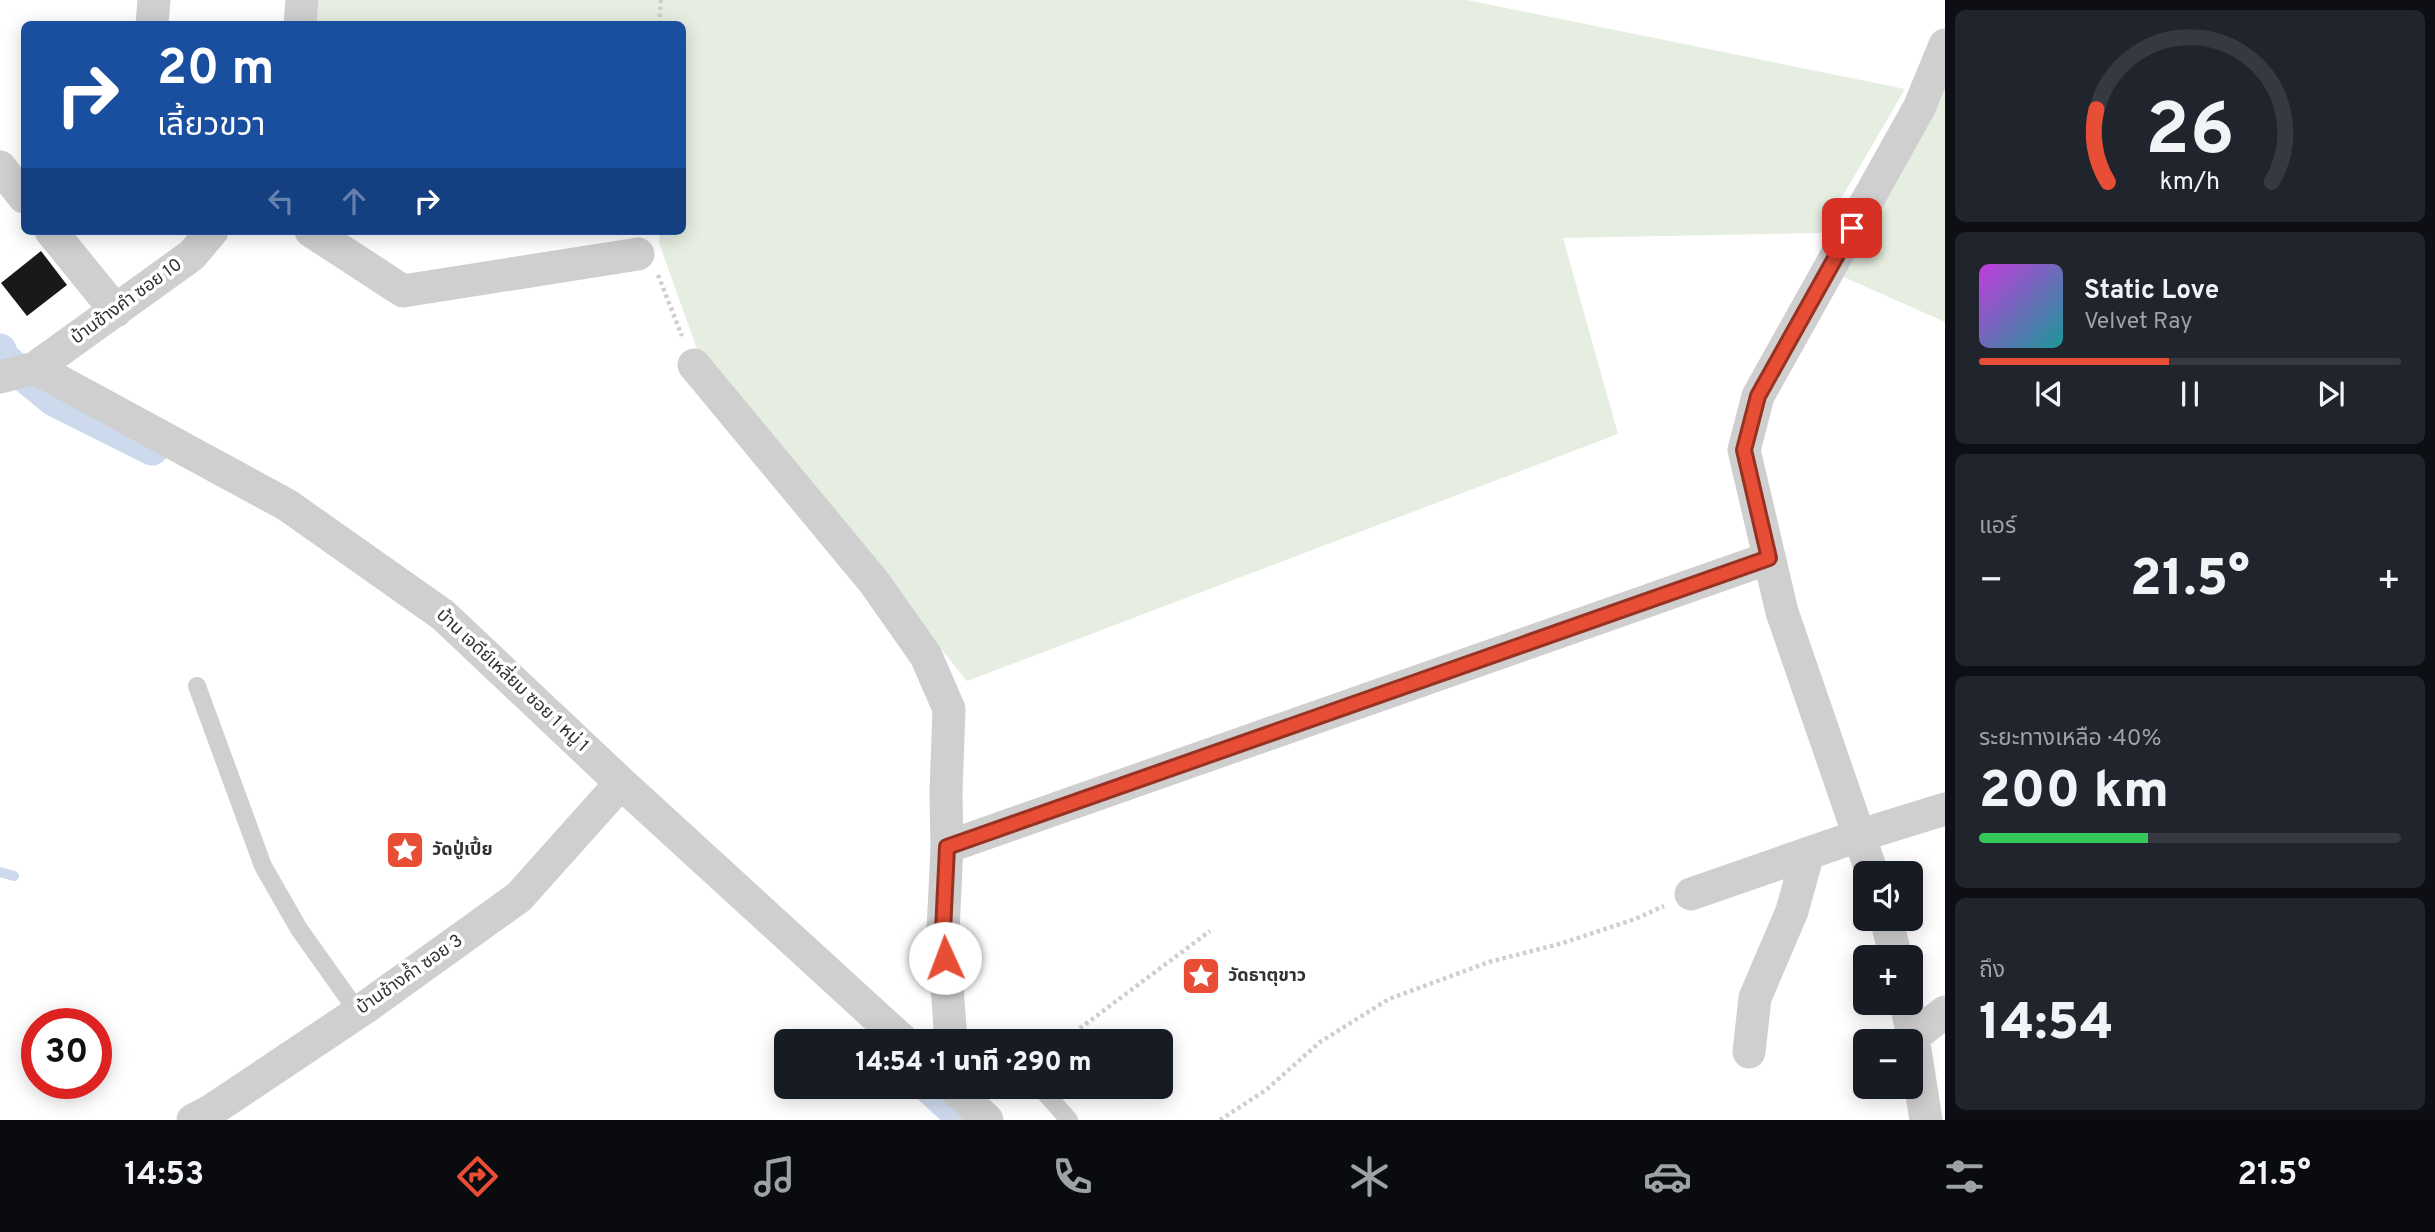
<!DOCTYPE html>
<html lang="th">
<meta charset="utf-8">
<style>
body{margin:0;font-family:Overpass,"Noto Sans Thai",sans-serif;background:#20242c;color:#f1f3f6;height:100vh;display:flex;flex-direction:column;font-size:26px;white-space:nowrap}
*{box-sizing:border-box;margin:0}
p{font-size:23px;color:#9ea1a6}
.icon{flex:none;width:38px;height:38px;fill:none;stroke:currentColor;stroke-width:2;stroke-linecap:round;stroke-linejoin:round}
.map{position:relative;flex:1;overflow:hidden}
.side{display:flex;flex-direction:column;gap:10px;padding:10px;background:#0d0f14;width:490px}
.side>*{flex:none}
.banner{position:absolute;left:21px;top:21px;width:665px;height:214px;border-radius:10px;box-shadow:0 4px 18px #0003;background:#1a4fa0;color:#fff;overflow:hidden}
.buttons{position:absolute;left:1853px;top:861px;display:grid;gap:14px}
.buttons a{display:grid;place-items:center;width:70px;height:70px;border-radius:10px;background:#171b24;box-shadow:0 4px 18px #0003;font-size:35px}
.speed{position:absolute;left:21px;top:1008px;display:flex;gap:14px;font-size:35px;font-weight:700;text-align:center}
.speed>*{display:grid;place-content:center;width:91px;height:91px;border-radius:50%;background:#171b24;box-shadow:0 4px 18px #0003;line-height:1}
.speed .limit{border:10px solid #d22;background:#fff;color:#111}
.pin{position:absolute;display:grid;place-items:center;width:60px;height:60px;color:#fff;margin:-30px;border-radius:14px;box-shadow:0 4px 10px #0006}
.me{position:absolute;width:77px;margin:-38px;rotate:358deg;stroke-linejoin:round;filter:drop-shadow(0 0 5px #0008)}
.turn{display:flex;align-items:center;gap:24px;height:147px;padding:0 21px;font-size:32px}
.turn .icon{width:91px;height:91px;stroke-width:2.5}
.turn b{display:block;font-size:49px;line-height:60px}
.lanes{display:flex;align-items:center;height:66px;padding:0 21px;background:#0003;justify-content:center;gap:35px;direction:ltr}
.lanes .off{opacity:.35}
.big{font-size:52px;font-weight:800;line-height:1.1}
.side .card{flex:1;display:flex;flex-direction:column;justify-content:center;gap:10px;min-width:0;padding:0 24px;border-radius:10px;background:#20242c}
.side .dial{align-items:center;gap:0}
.dial svg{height:182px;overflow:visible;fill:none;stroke:#363941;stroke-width:7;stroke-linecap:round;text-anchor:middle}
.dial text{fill:#f1f3f6;stroke:none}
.song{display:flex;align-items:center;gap:21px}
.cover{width:84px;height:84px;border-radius:10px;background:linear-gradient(135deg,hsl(290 70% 55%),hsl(180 70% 35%))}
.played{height:7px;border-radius:4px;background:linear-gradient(90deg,#e84d35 45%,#363941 45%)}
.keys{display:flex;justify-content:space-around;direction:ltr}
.heat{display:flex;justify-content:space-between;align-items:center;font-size:38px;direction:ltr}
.charge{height:10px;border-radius:5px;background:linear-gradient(90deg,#34c759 40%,#363941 0)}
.trip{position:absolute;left:774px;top:1029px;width:399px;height:70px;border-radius:10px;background:#171b24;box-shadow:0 4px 18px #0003;font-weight:800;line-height:70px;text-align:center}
.tabs{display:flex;height:112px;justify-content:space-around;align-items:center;background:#090b0e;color:#9ea1a6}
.tabs .icon{width:49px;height:49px}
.tabs .active{color:#e84d35}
.tabs b{font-size:32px;color:#f1f3f6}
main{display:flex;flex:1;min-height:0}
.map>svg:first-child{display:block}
.green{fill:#e5eee1}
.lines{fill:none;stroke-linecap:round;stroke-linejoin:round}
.stream{stroke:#cddaee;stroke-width:10}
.canal{stroke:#cddaee;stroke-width:33}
.building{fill:#191919}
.path{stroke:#cfcfcf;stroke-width:4.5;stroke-dasharray:3.5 3.5;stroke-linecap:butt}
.lane{stroke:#cfcfcf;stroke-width:18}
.street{stroke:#cfcfcf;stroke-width:33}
.route-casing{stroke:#973222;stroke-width:18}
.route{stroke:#e84d35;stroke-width:12}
.labels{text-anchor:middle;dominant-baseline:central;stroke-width:7;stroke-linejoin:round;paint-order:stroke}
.street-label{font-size:18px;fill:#323232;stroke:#fff}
.poi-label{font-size:18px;font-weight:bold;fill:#323232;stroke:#fff;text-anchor:start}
</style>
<main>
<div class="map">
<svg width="1945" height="1120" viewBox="0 0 1945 1120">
<rect width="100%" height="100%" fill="#fff"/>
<path class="green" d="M317 0H1467L1905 89 1821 233 1563 238 1618 434 967 681 697 349 659 243 660 231H682V24H316Z
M1945 81V322L1837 274Z"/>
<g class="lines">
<path class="stream" d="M0 872 14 876"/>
<path class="canal" d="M0 350 3 358 54 400 152 449
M929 1087 965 1120"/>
</g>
<path class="building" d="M41 251 67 285 27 316 1 283Z"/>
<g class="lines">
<path class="path" d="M659 24 661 0
M658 275 682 336
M1063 1041 1210 931
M1220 1120 1266 1090 1320 1042 1389 999 1489 962 1563 943 1635 919 1664 906"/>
<path class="lane" d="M197 686 263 866 299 929 358 1012
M1040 1087 1069 1120"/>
<path class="street" d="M152 24 154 0
M300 24 302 0
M0 167 24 197
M51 231 116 311
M311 231 403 291 638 254
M694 365 874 582 926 656 949 709 946 793 947 847 943 931 951 1041
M35 368 287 505 443 615 621 783 903 1041
M0 377 35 368 192 255 212 231
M947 847 1769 558
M1872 873 1782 612 1744 450 1758 396 1919 108 1945 45
M1691 894 1861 835 1945 809
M1886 919 1896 957
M1906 1003 1913 1037 1926 1120
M1913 1037 1945 1012
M1749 1052 1755 998 1792 911 1808 853
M953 1087 987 1120
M193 1120 212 1110 366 1007 519 897 621 783"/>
</g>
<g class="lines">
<g class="route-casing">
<path id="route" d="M945 958 943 931 947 847 1769 558 1744 450 1758 396 1852 228"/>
</g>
<use href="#route" class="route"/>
</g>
<defs>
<g id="sight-square" transform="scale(2.0125)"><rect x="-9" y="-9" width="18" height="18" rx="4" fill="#e84d35" stroke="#fff"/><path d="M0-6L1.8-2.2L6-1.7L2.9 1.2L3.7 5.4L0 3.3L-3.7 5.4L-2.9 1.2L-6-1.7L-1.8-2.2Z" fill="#fff"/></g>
</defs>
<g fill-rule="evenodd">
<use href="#sight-square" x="405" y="850"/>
<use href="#sight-square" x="1201" y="976"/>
</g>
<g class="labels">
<g class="street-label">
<text transform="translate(127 302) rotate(-36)">บ้านช้างคำ ซอย 10</text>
<text transform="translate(512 681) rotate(43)">บ้าน เจดีย์เหลี่ยม ซอย 1 หมู่ 1</text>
<text transform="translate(410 975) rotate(-35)">บ้านช้างค้ำ ซอย 3</text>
</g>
<g class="poi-label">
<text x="432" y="850">วัดปู่เปี้ย</text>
<text x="1228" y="976">วัดธาตุขาว</text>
</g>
</g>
</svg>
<div class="buttons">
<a><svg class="icon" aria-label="sound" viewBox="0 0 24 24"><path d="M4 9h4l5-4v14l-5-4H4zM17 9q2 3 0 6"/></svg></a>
<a>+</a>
<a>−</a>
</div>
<div class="speed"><div class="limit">30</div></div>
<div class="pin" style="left:1852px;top:228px;background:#d93025"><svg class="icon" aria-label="arrive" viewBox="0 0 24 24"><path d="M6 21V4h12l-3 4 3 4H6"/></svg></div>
<svg class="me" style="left:945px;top:958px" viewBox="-20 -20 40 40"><circle r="19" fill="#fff"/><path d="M0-13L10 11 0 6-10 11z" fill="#e84d35"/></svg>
<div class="trip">14:54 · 1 นาที · 290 m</div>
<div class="banner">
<div class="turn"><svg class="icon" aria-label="right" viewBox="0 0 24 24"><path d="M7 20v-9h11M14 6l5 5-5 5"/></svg><div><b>20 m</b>เลี้ยวขวา</div></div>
<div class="lanes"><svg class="icon off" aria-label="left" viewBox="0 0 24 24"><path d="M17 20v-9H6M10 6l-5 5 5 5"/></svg><svg class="icon off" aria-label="ahead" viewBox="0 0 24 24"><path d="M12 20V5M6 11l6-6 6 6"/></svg><svg class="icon" aria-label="right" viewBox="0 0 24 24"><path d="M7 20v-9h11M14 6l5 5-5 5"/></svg></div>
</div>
</div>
<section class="side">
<div class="card dial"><svg viewBox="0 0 100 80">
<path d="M14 69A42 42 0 1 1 86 69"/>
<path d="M14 69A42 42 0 0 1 9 37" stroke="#e84d35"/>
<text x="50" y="56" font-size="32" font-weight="700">26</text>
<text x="50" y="72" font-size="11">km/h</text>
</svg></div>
<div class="card">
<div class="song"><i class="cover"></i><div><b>Static Love</b><p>Velvet Ray</p></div></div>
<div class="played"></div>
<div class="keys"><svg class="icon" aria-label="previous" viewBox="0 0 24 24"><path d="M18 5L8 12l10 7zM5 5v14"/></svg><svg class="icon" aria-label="pause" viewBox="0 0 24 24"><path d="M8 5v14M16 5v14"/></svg><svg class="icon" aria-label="next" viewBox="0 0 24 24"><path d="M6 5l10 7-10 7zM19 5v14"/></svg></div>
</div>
<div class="card"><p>แอร์</p>
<div class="heat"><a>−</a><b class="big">21.5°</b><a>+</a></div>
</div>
<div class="card"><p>ระยะทางเหลือ · 40%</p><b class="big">200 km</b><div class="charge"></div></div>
<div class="card"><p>ถึง</p><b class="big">14:54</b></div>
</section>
</main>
<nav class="tabs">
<b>14:53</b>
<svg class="icon active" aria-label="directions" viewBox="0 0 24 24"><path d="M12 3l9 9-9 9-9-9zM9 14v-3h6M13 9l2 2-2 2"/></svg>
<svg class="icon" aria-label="music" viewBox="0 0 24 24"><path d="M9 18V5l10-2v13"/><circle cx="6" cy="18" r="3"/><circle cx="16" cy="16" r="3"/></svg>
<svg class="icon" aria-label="phone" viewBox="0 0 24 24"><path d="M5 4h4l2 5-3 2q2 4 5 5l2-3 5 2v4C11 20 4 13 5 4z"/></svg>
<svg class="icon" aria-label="climate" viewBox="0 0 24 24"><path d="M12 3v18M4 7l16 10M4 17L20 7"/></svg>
<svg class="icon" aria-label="car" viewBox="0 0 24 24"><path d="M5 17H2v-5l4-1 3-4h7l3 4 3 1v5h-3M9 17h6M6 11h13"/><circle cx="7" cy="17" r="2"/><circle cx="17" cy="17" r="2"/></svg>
<svg class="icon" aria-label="filters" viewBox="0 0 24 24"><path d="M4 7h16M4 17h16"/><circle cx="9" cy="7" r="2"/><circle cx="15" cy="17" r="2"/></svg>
<b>21.5°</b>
</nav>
